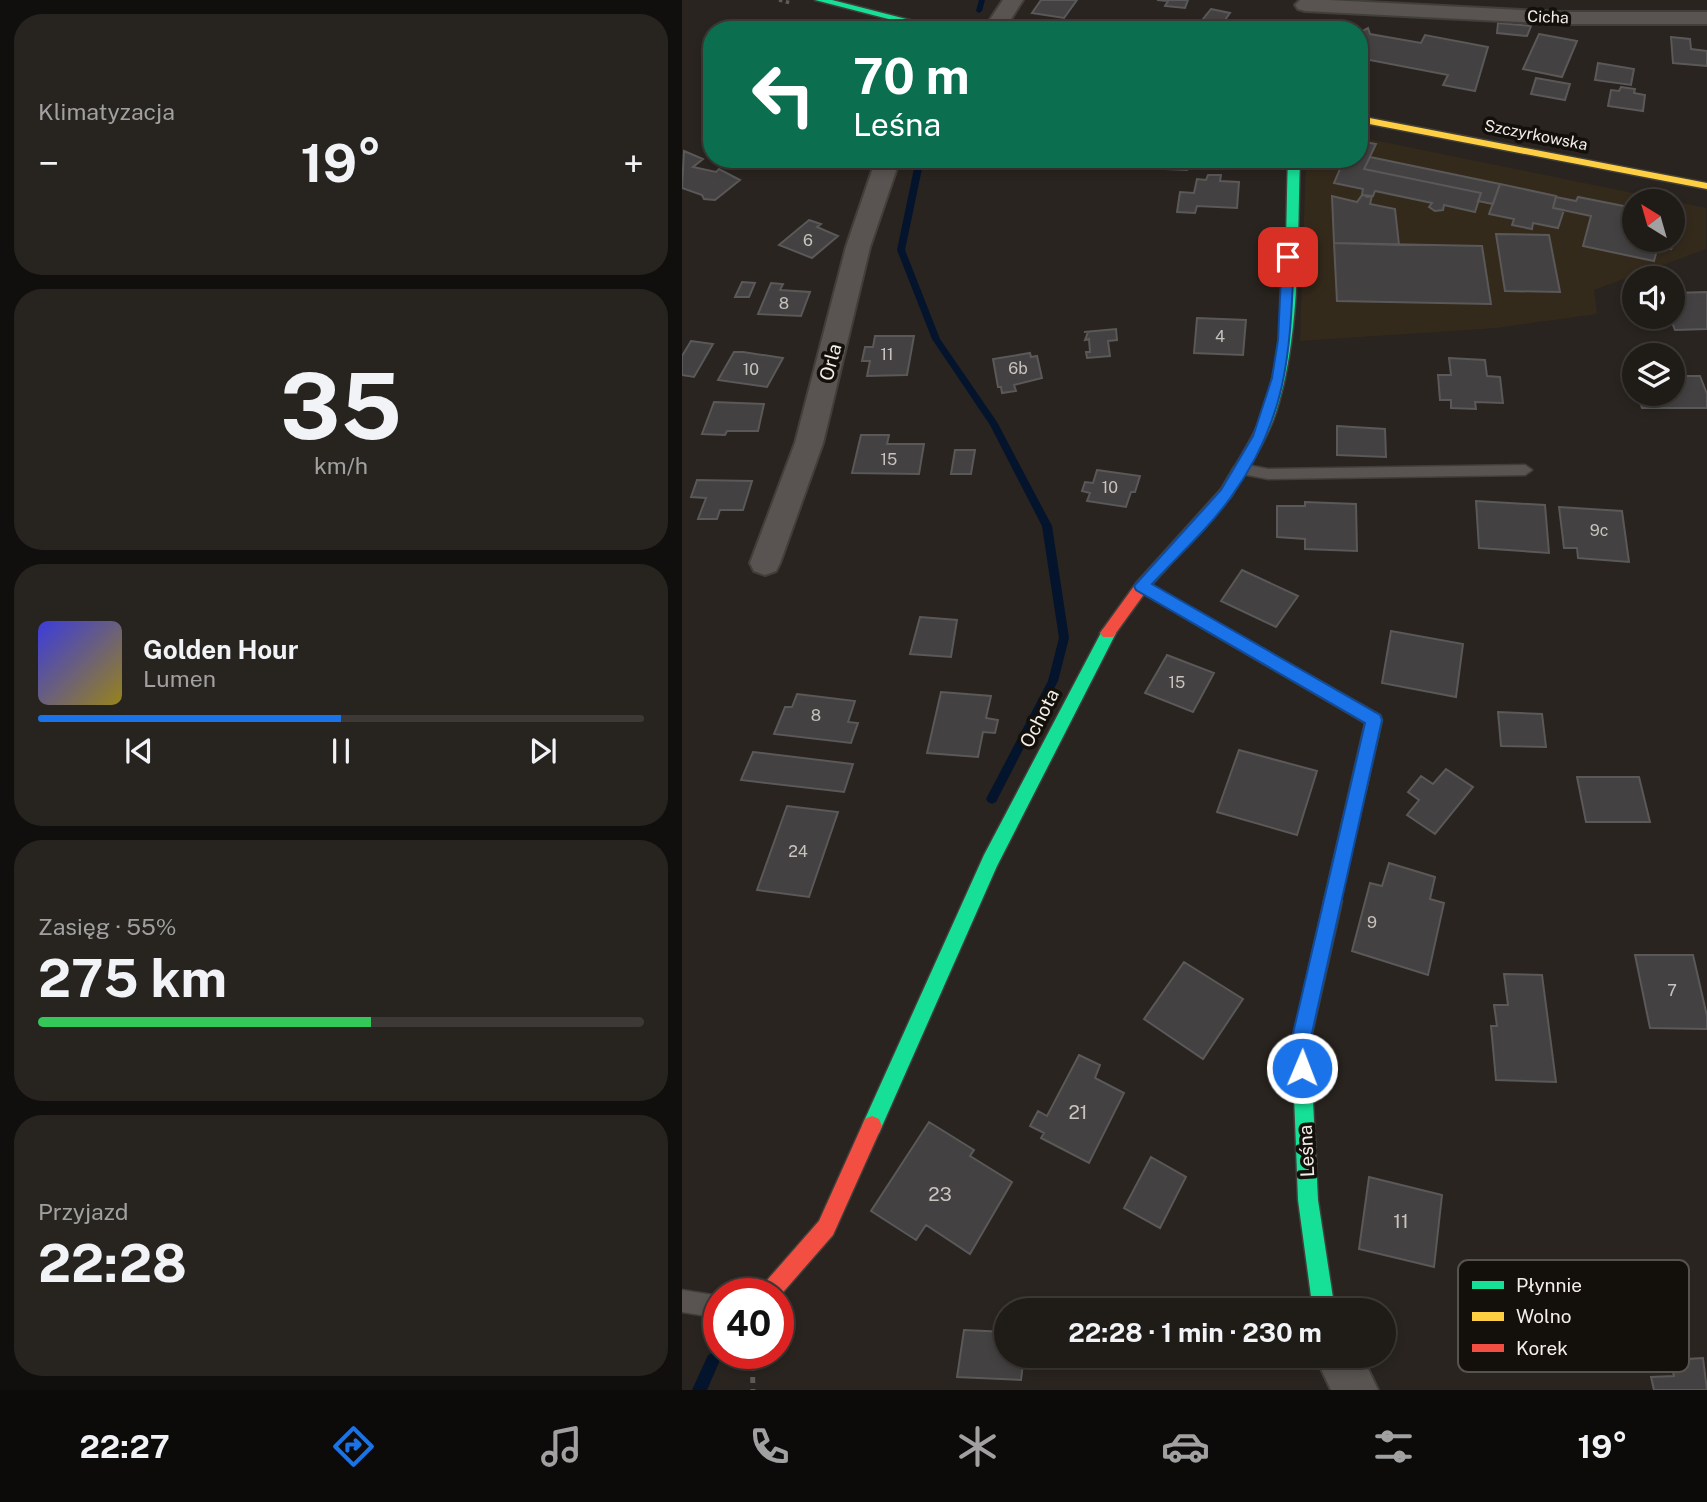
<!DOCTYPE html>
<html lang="pl">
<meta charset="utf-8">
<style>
body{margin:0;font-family:"Public Sans",sans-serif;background:#272420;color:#f1f3f6;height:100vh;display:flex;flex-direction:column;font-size:26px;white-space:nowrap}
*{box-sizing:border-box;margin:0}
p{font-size:23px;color:#a1a1a1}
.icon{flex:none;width:38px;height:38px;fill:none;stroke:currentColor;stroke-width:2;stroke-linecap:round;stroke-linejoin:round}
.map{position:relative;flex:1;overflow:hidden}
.details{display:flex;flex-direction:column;gap:14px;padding:14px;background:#110f0d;width:682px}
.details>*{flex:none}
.guide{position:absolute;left:21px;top:21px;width:665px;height:147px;border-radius:28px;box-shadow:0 4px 10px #0003,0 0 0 2px #3c3936;background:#0b6e4f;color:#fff;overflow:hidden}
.needle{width:46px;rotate:323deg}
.fabs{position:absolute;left:940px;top:189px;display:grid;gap:14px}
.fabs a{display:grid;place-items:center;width:63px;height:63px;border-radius:50%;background:#1f1b17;box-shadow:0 4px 10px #0003,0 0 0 2px #3c3936;font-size:35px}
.speed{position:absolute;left:21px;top:1278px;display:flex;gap:14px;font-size:35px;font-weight:700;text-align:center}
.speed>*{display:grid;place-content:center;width:91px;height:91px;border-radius:50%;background:#1f1b17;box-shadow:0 4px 10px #0003,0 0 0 2px #3c3936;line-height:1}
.speed .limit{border:10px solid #d22;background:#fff;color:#111}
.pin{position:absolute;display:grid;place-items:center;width:60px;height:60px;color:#fff;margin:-30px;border-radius:14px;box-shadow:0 4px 10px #0006}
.me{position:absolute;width:77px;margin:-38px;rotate:1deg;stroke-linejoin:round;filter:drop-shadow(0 0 5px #0008)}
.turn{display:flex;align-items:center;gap:24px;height:147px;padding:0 35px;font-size:32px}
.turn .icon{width:91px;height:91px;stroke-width:2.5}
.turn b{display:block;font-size:49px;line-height:60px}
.big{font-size:52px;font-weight:700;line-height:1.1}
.details .card{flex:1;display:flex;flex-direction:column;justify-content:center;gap:10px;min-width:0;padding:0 24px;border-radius:28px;background:#272420}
.details .dial{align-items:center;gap:0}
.dial b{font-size:91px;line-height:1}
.song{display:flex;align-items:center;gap:21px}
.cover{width:84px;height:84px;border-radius:10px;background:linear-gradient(135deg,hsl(240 70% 55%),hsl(50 70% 35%))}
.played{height:7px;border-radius:4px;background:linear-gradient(90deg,#1a73e8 50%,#3c3936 50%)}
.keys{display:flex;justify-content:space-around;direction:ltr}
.heat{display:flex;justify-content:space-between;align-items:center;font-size:38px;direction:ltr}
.charge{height:10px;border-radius:5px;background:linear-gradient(90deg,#34c759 55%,#3c3936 0)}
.trip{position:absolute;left:312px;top:1298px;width:402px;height:70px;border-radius:35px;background:#1f1b17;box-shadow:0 4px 10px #0003,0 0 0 2px #3c3936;font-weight:700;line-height:70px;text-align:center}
.tab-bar{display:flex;height:112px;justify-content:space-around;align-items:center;background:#0c0b09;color:#a1a1a1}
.tab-bar .icon{width:49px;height:49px}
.tab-bar .selected{color:#1a73e8}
.tab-bar b{font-size:32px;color:#f1f3f6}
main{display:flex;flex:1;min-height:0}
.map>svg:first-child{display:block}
.built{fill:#342a1c;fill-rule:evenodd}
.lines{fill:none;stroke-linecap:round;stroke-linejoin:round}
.stream{fill:#04142c;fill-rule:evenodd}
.building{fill:#434141;stroke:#5a5858;stroke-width:2}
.lane-casing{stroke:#423f3a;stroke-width:3}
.street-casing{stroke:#423f3a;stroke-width:4}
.fast-casing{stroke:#423f3a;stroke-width:3}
.slow-casing{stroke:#423f3a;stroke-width:3}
.jam-casing{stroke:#423f3a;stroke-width:3}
.path-far1{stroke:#5f5b58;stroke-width:3.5;stroke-dasharray:3.5 3.5;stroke-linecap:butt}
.path{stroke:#5f5b58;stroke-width:5;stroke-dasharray:6 6;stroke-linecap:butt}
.lane{fill:#595451;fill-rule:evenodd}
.street{fill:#595451;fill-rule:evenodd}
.fast{fill:#16e098;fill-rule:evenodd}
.slow{fill:#ffcf43;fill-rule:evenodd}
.jam{fill:#f24e42;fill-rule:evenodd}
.route{fill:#1a73e8;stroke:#114b97;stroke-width:2}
.labels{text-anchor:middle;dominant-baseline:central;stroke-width:7;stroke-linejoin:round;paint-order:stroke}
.far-street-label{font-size:16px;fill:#f4eee8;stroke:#130f0b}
.number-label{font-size:16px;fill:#c8c3be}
.street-label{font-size:19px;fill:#f4eee8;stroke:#130f0b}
.near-number-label{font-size:19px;fill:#c8c3be}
.key{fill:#130f0b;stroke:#56524d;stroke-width:2}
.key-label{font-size:19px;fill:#f4eee8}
</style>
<main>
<section class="details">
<div class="card"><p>Klimatyzacja</p>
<div class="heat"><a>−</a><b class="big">19°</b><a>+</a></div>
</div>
<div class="card dial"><b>35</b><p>km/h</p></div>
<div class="card">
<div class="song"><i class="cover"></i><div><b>Golden Hour</b><p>Lumen</p></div></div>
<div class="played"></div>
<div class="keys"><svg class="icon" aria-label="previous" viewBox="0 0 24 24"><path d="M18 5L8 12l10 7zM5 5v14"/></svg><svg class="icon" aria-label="pause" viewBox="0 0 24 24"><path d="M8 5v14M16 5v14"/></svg><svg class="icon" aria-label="next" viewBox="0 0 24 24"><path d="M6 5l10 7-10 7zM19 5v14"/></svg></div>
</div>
<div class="card"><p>Zasięg · 55%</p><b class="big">275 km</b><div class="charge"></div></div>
<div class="card"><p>Przyjazd</p><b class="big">22:28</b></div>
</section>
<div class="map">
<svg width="1025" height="1390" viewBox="0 0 1025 1390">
<rect width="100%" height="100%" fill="#29241f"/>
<path class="built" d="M677 137 1024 208V249L912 290 915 314 814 328 618 341 624 159H677ZM952 201H990V240H952Z"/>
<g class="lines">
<path class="stream" d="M297 0H303L300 11 297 13 294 11Z
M234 159H242L223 250 258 339 315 422 370 526 387 638 376 681 314 802 310 804 306 802 304 799 366 681 377 638 360 526 308 425 250 339 215 250Z
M31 1353 36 1355 38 1360 25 1390H10L26 1355Z"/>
</g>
<path class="building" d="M359 0H395L382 18 350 13Z
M475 0H506L503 8 483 6 486 1Z
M529 9 548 13 538 27 517 24Z
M816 23 849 26 845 36 815 33Z
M686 28 688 34 739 43 743 35 806 47 793 91 761 85 766 75 677 58V33Z
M857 34 895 41 880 77 841 69Z
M989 37 1008 39 1009 49 1025 51V66L991 63Z
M916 63 952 69 949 85 913 80Z
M854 78 888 84 883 100 849 94Z
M939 87 953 89 952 93 963 95 961 111 926 106 929 90 937 91Z
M677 141 694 144 682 169 799 193 793 212 762 205 761 210 753 211 747 207 750 203 693 191 691 196 685 197 680 194 681 189 652 183 658 169 639 165 642 159H677Z
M2 151 21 159 11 167 34 172 37 169 58 180 33 200 22 199 20 195 0 188Z
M688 157 818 184 811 204 796 201 799 193 682 169Z
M485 161 507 162 505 170 484 169Z
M526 175H539L538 181 557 182 555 208 515 206 513 213 495 212 498 192 512 193 515 179 524 180Z
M818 184 874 196 871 208 882 210 876 228 851 223 850 229 830 225 832 219 807 214Z
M680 195 690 196 688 204 713 209 717 245 652 243 650 196 675 202Z
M874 197 894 201 896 197 952 208V240H990V225L995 226 994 232 999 233 989 249 976 246 972 261 901 246 909 216 871 208Z
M127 220 139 224 135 227 156 236 130 258 97 245Z
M814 234 867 235 878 292 823 291Z
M652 243 800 246 809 304 655 301Z
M60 282 73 283 67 297H53Z
M89 283 101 284 98 290 128 292 119 316 76 314Z
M1025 292V329L993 330 988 317H990V293Z
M515 318 564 320 561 355 512 353Z
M434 329 435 340 426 341 428 356 405 358 404 352H408L407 339 403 340 406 332H402Z
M193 336H232L225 375 185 376 188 361H180L183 347H191Z
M9 341 31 344 12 377 0 375V356Z
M52 352H61L101 358 85 387 36 380Z
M348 353 349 357 355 356 360 378 332 385 334 391 320 393 319 387H316L311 359Z
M767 358 803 360 805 376 818 377 821 403 793 402 794 409 769 408V400H758L756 375H769Z
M990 376H1018L1025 394V408H960L955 394H990Z
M32 402 82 404 76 431H45L43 435 20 434Z
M655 426 703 429 704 457 655 455Z
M179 435H207L205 444H242L237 474 170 473Z
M273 450H293L289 474H269Z
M415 470 458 476 453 492H449L444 507 405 501 408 493 400 491 403 482 411 483Z
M15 480 70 481 61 510H38L35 519H16L24 498 9 497Z
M794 501 863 505 867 553 797 548Z
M623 502 674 504 675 551 623 549V539L595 537V506H623Z
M877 507 940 511 947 562 896 558 895 548H882Z
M560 570 616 596 594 627 539 601Z
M238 617 275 620 269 657 228 654Z
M709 631 781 644 774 697 700 683Z
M485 655 532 673 511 712 463 693Z
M259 692 309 696 304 718 316 720 313 733 301 732 296 757 245 753Z
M115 694 173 701 166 722 176 723 169 743 92 734 103 707H110Z
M816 712 860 714 864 747 819 746Z
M557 750 635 771 615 835 535 812Z
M71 752 171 764 162 792 59 780Z
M764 769 791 787 753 834 725 815 737 800 726 792 739 776 751 784Z
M895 777H957L968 822H904Z
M105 806 156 812 127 897 75 890Z
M707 863 753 877 748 899 762 903 746 975 670 951 688 883 700 886Z
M953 955H1011L1025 1016V1029L968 1028Z
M502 962 561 999 521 1059 462 1019Z
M822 974 860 975 874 1082 814 1080 809 1026H815L812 1005H826Z
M397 1055 418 1065 413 1078 442 1093 407 1163 359 1138 362 1133 348 1126 356 1111 365 1116Z
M247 1122 292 1150 288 1156 330 1182 288 1254 244 1225 234 1240 189 1211Z
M469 1157 504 1177 478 1228 442 1208Z
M687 1177 760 1195 752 1267 677 1249Z
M282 1330 324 1332V1356H342L339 1380 275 1377Z
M1021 1358 1025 1390H972L969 1377 992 1376 988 1360Z"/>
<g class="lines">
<g class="lane-casing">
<path id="lane" d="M560 464 586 469 843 465 850 470 843 475 586 479 555 473 553 469Z
M0 1290 37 1296V1318L0 1312Z"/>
</g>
<g class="street-casing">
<path id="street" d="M321 0H341L322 30H301Z
M646 0 878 12H1025V24H878L623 11 616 9 613 5 618 0Z
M194 159H218L188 247 141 443 98 563 94 571 83 575 72 571 68 563 113 443 164 247Z
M633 1356H680L696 1390H649Z"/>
</g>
<g class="fast-casing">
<path id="fast" d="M133 0H150L267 30H249Z
M606 159H618C615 240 619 335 594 412 587 434 574 455 562 475L557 476 550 471C561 452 573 435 580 414 607 339 603 239 606 159Z
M426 627 431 629 434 633 315 866 197 1133 190 1136 183 1133 180 1126 183 1119 302 855 421 629Z
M651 893 657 895 660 901 628 1042 636 1200 653 1311H631L616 1200 610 1042 642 901 645 895Z"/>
</g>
<g class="slow-casing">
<path id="slow" d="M677 116 1025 183V189L677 122Z
M460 580 698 715 700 720 657 907 651 909 645 907 642 901 683 723 455 590 453 586Z"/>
</g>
<g class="jam-casing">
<path id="jam" d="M557 466 564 471 549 497 465 590 431 637H421L418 633 421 629 455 582 539 489 552 467Z
M190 1116 197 1119 200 1126 151 1235 96 1298V1293H77L80 1286 137 1221 183 1119Z"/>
</g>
<path class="path-far1" d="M97 0 109 3"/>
<path class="path" d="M70 1353 71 1390"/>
<use href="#lane" class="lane"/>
<use href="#street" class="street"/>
<use href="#fast" class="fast"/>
<use href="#slow" class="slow"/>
<use href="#jam" class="jam"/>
</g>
<path class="route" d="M606 253 612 257C608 350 607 417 549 497 527 528 496 556 470 584L698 715 700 720 628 1042 630 1068 627 1075 620 1078 613 1075 609 1042 683 723 454 590 452 586 539 490 571 436 590 378 596 340 600 257Z"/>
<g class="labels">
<g class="far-street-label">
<text transform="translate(866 17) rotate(2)">Cicha</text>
<text transform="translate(854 135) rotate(11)">Szczyrkowska</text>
</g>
<g class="number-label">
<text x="126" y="240">6</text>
<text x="102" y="303">8</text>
<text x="538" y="336">4</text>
<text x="205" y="354">11</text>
<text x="336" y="368">6b</text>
<text x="69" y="369">10</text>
<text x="207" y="459">15</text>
<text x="428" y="487">10</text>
<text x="917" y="530">9c</text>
<text x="495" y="682">15</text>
<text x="134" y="715">8</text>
<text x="116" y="851">24</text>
<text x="690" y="922">9</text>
<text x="990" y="990">7</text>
</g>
<g class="street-label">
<text transform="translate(148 362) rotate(-75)">Orla</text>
<text transform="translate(357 718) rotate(-63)">Ochota</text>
<text transform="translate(624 1151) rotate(-93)">Leśna</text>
</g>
<g class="near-number-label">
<text x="396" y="1112">21</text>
<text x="258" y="1194">23</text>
<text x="719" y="1221">11</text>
</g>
</g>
<rect x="776" y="1260" width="231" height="112" rx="10" class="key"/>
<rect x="790" y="1281" width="32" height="8" fill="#16e098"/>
<rect x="790" y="1312" width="32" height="9" fill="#ffcf43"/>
<rect x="790" y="1344" width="32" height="8" fill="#f24e42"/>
<g class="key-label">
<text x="834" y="1292">Płynnie</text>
<text x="834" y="1323">Wolno</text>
<text x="834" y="1355">Korek</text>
</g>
</svg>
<div class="fabs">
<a><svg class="needle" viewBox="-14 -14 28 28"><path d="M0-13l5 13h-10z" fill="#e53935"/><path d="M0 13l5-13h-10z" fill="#a1a1a1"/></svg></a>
<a><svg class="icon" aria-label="sound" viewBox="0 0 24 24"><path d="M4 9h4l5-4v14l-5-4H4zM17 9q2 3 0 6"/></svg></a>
<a><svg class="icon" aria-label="layers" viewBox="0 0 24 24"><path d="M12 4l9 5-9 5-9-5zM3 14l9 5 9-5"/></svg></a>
</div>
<div class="speed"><div class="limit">40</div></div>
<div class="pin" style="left:606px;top:257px;background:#d93025"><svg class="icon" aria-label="arrive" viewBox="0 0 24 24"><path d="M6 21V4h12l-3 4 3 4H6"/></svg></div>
<svg class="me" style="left:620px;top:1068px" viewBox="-20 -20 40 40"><circle r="17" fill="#1a73e8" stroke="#fff" stroke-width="3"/><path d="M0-11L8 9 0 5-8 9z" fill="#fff"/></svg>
<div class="trip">22:28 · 1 min · 230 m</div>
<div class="guide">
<div class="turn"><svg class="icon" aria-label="left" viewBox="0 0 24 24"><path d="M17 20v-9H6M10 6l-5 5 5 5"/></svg><div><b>70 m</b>Leśna</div></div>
</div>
</div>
</main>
<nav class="tab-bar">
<b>22:27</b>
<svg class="icon selected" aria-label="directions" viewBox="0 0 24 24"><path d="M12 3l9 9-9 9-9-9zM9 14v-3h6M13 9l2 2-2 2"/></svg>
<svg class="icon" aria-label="music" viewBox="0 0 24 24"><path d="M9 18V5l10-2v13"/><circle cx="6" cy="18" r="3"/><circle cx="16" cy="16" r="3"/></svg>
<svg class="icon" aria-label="phone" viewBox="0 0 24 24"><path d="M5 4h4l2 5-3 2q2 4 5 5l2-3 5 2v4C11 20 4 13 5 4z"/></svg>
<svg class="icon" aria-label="climate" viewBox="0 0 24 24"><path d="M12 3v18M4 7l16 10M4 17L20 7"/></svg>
<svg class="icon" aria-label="car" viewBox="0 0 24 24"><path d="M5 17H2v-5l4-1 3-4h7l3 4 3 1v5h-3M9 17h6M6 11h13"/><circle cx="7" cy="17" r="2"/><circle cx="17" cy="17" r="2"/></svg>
<svg class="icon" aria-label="filters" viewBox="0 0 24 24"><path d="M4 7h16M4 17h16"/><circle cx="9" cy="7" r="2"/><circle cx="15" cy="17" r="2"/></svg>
<b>19°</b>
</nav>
